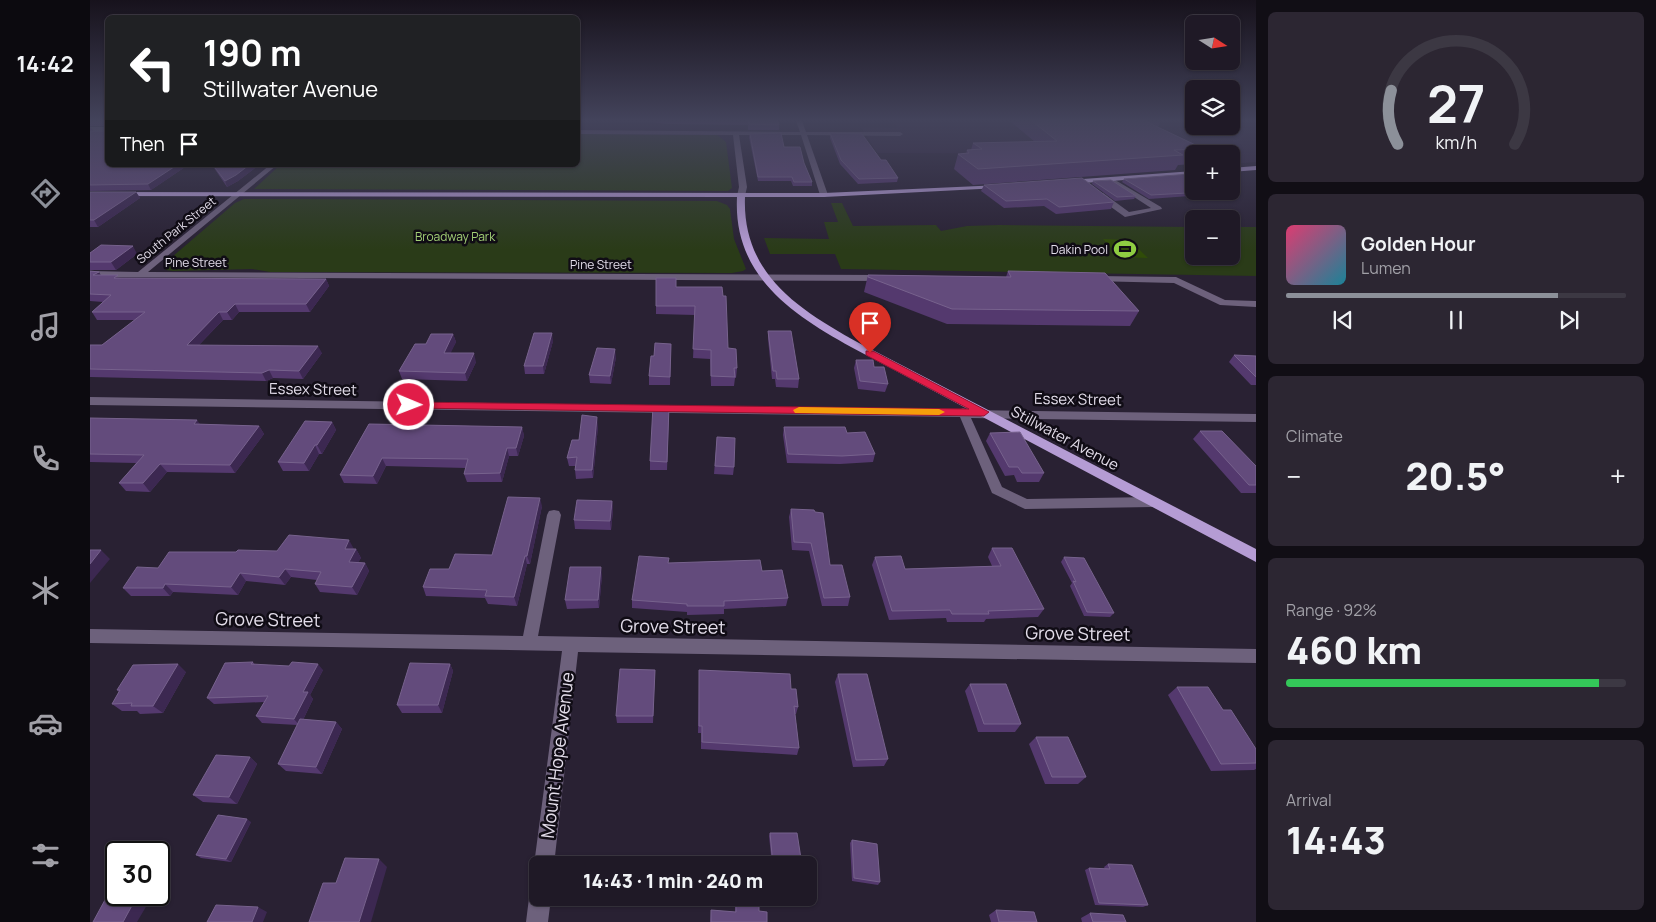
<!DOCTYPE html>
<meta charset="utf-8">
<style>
body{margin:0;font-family:Manrope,sans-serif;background:#2c2632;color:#f1f3f6;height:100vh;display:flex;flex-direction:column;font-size:19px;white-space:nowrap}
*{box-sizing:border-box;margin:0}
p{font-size:16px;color:#a1a0a7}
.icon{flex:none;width:28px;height:28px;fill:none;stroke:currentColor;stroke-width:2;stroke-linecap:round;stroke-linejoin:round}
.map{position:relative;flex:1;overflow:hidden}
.sheet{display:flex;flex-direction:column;gap:12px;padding:12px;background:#110e15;width:400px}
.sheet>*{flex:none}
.guide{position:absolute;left:15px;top:15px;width:475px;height:152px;border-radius:8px;box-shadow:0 1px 4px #0004,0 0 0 1px #3c3843;background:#202124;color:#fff;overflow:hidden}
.needle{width:32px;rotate:102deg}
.fabs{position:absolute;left:1095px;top:15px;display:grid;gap:10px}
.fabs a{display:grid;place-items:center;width:55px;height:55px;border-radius:8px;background:#1f1926;box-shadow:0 1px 4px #0004,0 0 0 1px #3c3843;font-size:25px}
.speed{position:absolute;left:15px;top:841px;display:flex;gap:10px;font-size:25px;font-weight:700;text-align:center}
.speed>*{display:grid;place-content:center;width:65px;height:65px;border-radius:50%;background:#1f1926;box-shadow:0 1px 4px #0004,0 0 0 1px #3c3843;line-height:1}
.speed .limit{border:2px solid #111;border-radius:8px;background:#fff;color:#111}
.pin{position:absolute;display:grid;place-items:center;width:42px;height:42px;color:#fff;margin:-51px -21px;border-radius:50% 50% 50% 0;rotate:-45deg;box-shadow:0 0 5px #0007}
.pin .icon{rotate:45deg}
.me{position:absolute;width:55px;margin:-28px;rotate:91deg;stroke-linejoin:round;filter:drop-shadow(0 0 4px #0008)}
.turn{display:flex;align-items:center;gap:18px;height:105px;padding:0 15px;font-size:22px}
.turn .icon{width:65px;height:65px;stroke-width:2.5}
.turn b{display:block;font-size:35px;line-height:42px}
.then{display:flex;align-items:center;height:48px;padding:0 15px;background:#0003;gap:10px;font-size:19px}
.big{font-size:38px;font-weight:800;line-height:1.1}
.sheet .widget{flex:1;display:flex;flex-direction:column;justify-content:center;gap:8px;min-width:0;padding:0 18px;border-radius:8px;background:#2c2632}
.sheet .dial{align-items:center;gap:0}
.dial svg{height:130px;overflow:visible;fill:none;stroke:#3c3843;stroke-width:7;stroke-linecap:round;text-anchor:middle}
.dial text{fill:#f1f3f6;stroke:none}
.song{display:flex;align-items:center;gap:15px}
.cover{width:60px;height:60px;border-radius:8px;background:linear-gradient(135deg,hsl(340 70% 55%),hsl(190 70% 35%))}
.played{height:5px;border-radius:2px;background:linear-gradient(90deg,#8c9099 80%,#3c3843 80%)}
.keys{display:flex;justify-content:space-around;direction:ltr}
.heat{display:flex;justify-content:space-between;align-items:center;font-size:28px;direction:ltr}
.charge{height:8px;border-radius:4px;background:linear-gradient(90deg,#34c759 92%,#3c3843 0)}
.trip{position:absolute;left:439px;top:856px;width:288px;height:50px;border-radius:8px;background:#1f1926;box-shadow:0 1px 4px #0004,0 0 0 1px #3c3843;font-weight:800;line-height:50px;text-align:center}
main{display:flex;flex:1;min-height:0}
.tabs{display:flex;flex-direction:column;width:90px;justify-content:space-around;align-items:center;background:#0c0a0f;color:#a1a0a7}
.tabs .icon{width:35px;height:35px}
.tabs .active{color:#8c9099}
.tabs b{font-size:22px;color:#f1f3f6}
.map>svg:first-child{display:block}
.built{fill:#32263f}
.green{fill:#2a3b18}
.water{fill:#304c08}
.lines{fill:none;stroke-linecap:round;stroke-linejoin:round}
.minor{fill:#6d617c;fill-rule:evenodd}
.major{fill:#b59cd4;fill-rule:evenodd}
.wall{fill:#54396e}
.shaded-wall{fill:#3c2851}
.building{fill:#634b7c;stroke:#77628d}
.route{fill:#e11d48;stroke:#92132f}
.slow{fill:#f59e0b}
.labels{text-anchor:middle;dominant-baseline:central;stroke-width:5;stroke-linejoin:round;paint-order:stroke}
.far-street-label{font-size:12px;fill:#e3ddea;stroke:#100c15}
.far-park-label{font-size:12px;fill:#a3d076;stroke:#100c15}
.far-poi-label{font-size:12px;fill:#e3ddea;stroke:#100c15;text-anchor:end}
.street-label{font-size:15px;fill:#e3ddea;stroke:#100c15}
.near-street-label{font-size:18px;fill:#e3ddea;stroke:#100c15}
</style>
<main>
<nav class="tabs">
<b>14:42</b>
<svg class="icon active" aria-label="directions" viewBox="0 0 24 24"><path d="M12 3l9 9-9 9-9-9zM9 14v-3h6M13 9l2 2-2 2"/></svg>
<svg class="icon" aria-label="music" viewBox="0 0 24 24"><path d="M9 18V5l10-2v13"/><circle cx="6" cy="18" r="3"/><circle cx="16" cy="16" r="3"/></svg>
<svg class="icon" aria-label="phone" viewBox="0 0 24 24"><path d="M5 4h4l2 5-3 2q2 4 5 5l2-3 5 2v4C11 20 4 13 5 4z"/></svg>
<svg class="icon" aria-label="climate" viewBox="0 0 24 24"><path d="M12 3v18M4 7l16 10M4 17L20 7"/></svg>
<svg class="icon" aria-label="car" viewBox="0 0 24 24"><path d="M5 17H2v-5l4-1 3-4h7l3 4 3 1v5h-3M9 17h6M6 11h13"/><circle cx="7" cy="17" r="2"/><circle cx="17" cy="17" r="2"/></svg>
<svg class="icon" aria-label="filters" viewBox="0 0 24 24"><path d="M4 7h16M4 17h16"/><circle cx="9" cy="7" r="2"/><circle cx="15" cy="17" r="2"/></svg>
</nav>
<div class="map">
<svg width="1166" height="922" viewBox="0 0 1166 922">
<rect width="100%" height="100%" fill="#292133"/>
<path class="built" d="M802 121H1104V126H1141V121H1166V162L1141 164V154L787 153 771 127 807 128Z"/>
<path class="green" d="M488 134 627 135 636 142 642 188 638 191H625L164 189 190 165H488Z
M154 199 627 201 637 205 640 209 644 239 656 269 653 271 642 273 180 272 162 269 83 271 76 270 74 268 75 263 145 203Z
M741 203H752L763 226 846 225 851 231 877 226 909 225 1104 227V256H1141V227H1166V276L751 269 745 254H680L674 238 739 239 734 222H748Z"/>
<path class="water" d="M1013 239 1039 240 1058 258 1030 257Z"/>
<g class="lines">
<path class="minor" d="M706 121H712L716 132H810L813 134 810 136 717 135 738 195 734 197 730 195 711 135H649L657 187 655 196 651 198 647 196 649 187 643 135 488 134V130L710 132Z
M0 127H18V131H0Z
M180 165H187L58 272 795 275 799 278 795 281 0 277V271L48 272Z
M1020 177 1071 207 1072 209 1035 217 1007 197V193H1013L1039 212 1061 208 1018 180 1017 179Z
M1005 276 1086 277 1135 300 1166 301V307L1130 305 1084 283 1002 281V277Z
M0 397 869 410 873 408 878 410 1166 414V422L881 418 912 487 937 499 1063 497 1068 499 1070 502 1068 505 1063 507 935 509 902 493 870 417 0 405Z
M464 510 469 511 471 515 448 636 1166 649V663L488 652 464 865H448V873L444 865 472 651 0 643V629L433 636 457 515 459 511Z
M448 888V898H461L458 922H436L439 898 443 891Z"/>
<path class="major" d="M1166 166V170L1141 172V168Z
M1104 171V175L979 184 976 182 979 180Z
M911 185V187L909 188 734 197H655C652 274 709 310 769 343L1166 549V562L761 347C701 314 643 275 647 197L0 196V192L734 193Z"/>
</g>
<path class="wall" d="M0 121H18V126H0Z
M509 121H688L689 125V130H658V125L577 124 559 122Z
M920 121H1071L1068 127 1114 149 1111 154H1104V164L1088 165 1085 170 883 185 864 169 868 154H876L877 150H881L883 143 945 142Z
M0 127 4 131 98 165 61 190 0 191Z
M740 133 791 160 808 178 807 182 768 184 750 164 740 138Z
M660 134 694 147 722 182V186H703L701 181H668L659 137Z
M122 165H169L148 181 137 187Z
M1034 179 1104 191H1128L1127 192 1115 193 1113 195 1059 199 1032 182Z
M1003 181 1046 196 1044 199 1025 201 1002 184Z
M894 185 1024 202 1021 209 966 214 954 206 914 208 891 191Z
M0 192H46L50 198 8 227H0Z
M0 253 47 254 26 270H0Z
M0 271 11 275 30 278 236 279 239 286 220 312H149L142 320H133L109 345 232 353 213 379 183 378 176 381 0 377V345H12L45 320H7L2 312 13 302 0 301Z
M918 271 1049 311 1040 326 857 324 774 292 778 275 916 277Z
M566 278 586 287 633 296 638 348 647 368 646 378H645L644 386H621L620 359 603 358 605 315 566 314Z
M678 331 709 379 708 388 686 387 685 379H682L678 339Z
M363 334 366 342 360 353 386 362 377 381 312 379 309 371Z
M463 341 454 374H435L434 366Z
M581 344 580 385H559V376Z
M1144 355 1166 356V385H1161L1139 362Z
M526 357 521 384 500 383 499 375Z
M766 360 784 367 798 384 795 392 768 389 764 368Z
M579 415 577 470H560V461Z
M0 418 110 424 169 426 174 434 145 473 77 472 60 492 36 491 29 483 46 463 0 462Z
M242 422 246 430 232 454H229L219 471H193L188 462Z
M279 424 432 427 434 436 428 456H419L412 482H377L374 474 376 468 296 466 287 484 254 483 250 475Z
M508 426 503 478 486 479 485 470V466H479L477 458 489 440Z
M694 427 757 433 785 454 783 462 750 464 697 463 693 435Z
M1110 431 1166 466V493H1151L1103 439Z
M900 433 954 473 949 482H927L924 475 915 476 896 441Z
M627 437 644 467 643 475 624 474Z
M522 501 523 510 521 530 485 529 484 520Z
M452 506 440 564H437L427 606 398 604 395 598 336 596 333 587 359 569 402 555Z
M701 509 760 597 758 606H732L719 551 702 550 699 517Z
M902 548 954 609 948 617 896 619 894 622H857L856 618 799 620 782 565 785 557 815 569 902 566 898 557Z
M264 549H266L271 558 268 562 275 563 279 571 267 595 230 592 225 584 227 580 201 577 195 585 156 581 148 595 83 592 80 596H41L33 588 68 568 146 552Z
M974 557 1024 613 1020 617 994 616 980 586 982 583 971 562Z
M579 563 672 571 698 598 696 606 634 609V614L597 615V612L542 608V600Z
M512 575 509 608 477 609 475 600Z
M163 662 165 665 233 670 220 695 223 699 213 720 246 722 252 729 232 774 196 771 188 764 207 725 172 723 166 716 174 702 124 704 117 698Z
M360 664 363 671 352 713H312L307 705Z
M565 670 563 723H527L526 716Z
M96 672 73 713 50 714 47 711H32L22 704 29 692 27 690Z
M748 674 798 759 794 766 763 767 745 682Z
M609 677 701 689 708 707 706 714H705L709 748 707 755 611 749V733H608Z
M880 684 931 724 925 732H888L875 691Z
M1087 687 1133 710 1166 749V769L1164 770 1121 771 1078 695Z
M946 737 996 777 988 784H955L939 744Z
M160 757 167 764 147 804 113 802 103 795Z
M161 822 141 862 111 858 106 855Z
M680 833 712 865H682L679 836Z
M762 840 790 882 788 885 762 881 760 843Z
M1018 864 1058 905 1053 907 1005 905 995 870 999 868 1015 869 1014 867Z
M646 902 669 911 677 922H620L621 910 645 912V907Z
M906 910 947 922H901L899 915Z
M1000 913 1036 922H992L991 918Z"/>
<path class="shaded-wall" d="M87 165H98L61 190 58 184Z
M159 165H169L148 181 137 187 135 181Z
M46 192 50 198 8 227 4 220Z
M43 246 47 254 26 270 21 262Z
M9 272 13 279 3 275Z
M236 279 239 286 220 312 216 304Z
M145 304 149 312 142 320 137 312Z
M129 312 133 320 101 353 97 345Z
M462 333 463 341 454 374 453 366Z
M363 334 366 342 357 361 354 353Z
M228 346 232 353 213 379 209 371Z
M525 349 526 357 521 384 520 376Z
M384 353 386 362 377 381 375 373Z
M179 370 183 378 176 381 172 373Z
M507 417 508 426 503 478 502 470Z
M107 420 113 428 104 424Z
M242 422 246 430 232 454 227 445Z
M169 426 174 434 145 473 140 465Z
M432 427 434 436 428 456 426 448Z
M225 445 229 454 219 471 214 463Z
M417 448 419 456 412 482 410 473Z
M292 458 296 466 287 484 283 476Z
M70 464 77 472 60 492 53 483Z
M450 498 452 506 440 564 437 556Z
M522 501 523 510 521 530 520 521Z
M259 540 264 549 259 557 255 549Z
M266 549 271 558 264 570 259 562Z
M11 550 20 559 0 583V564Z
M435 556 437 564 427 606 424 597Z
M275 563 279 571 267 595 262 587Z
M511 567 512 575 509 608 508 600Z
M195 569 201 577 195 585 189 577Z
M150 573 156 581 148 595 141 587Z
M75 584 83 592 80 596 73 588Z
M88 664 96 672 73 713 63 706Z
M228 664 233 670 220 695 223 699 210 726 204 719 213 692Z
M360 664 363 671 352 713 348 705Z
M246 722 252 729 232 774 226 767Z
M160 757 167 764 147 804 139 797Z
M157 819 161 822 141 862 136 859Z
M289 859 297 867 281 922H269Z
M45 900 57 905 47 922H33Z
M168 907 177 912 173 922H162Z"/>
<path class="building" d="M658 121H688L689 125 659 124Z
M942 121H1055L1114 149 1084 150 1093 155 888 169 868 154 879 153 877 150 892 149 883 143 967 141Z
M0 131H18V165H87L58 184 0 185Z
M691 133 694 147H710L714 163 722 182H704L702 177H668L660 134Z
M740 133 772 134 791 160H796L808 178 769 179 751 160Z
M123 165H159L146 175 135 181Z
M1100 174 1104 176V191H1114L1115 192 1061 195 1034 179Z
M992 178 1024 202 969 207 957 199 916 201 894 185Z
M1021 180 1046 196 1027 197 1003 181Z
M0 192H46L4 220H0Z
M11 245 43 246 21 262H0V253Z
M0 271 9 272 3 275H28L24 278 236 279 216 304H145L137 312H129L97 345 228 346 209 371 179 370 172 373 0 369V345H12L55 312H2L21 295 0 294Z
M918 271 1015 273 1049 311 862 309 778 277V275L921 277Z
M566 278H586V287H632L633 296H636L638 348 646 349 647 368H644L645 377 621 376V350L603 349 605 306H566Z
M678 331H701L709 379H687L686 371H683Z
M444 333H462L453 366H434Z
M341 334H363L354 353H384L375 373 309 371 325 344H336Z
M565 343 581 344 580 377 559 376 561 356H564Z
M507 348 525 349 520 376 499 375Z
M1144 355 1166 356V377Z
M766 360H783L784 367H794L798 384 770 381Z
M563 406H579L577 462 560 461Z
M492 415 507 417 502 470H485L487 457 477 458 482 440H489Z
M0 418 107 420 104 424 169 426 140 465 70 464 53 483H29L54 455 0 454Z
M215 421 242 422 227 445H225L214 463 188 462Z
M279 424 432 427 426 448H417L410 473 374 474 378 459 292 458 283 476 250 475Z
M694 427H755L757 433 775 432 785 454 752 456 698 454Z
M1110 431H1132L1166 466V485H1159Z
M930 432 954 473H932L928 467H919L900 433Z
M627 437 645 438 644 467 625 466Z
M418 497 450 498 437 556H435L424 597 395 596 397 590 333 587 340 569H359L365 554 402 555Z
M487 500 522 501 520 521 484 520Z
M701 509 724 510 725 512 733 513 740 565H752L760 597 734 598 721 543 704 542Z
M199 535 259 540 255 549H266L259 562 275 563 262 587 225 584 231 572 195 569 189 577 150 573 141 587 75 584 73 588H33L47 567 68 568 79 552H146L148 550 187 551Z
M902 548H922L954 609 898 611 899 614H862L860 610 802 611 785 557 811 556 815 569 911 566Z
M0 550H11L0 564Z
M549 556 579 558 578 563 670 560 672 571 692 570 698 598 634 601V606H597V604L542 600Z
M974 557 994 558 1024 613 997 612 983 581 986 582Z
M480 567H511L508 600H475Z
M163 662 161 664 199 666 202 662 228 664 213 692H218L204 719 166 716 178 696 117 698 135 663Z
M320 663 360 664 348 705H307Z
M88 664 63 706H41L42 703 22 704 30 690H27L43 665Z
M530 669 565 670 563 716H526Z
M609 670 700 674 701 689H706L708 707 704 706 709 748 612 742V726H609Z
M748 674H777L798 759 766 760Z
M880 684H916L931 724H894Z
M1087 687H1118L1133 710H1141L1166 749V763L1131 764Z
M210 719 246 722 226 767 188 764Z
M946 737H978L996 777H962Z
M126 755 160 757 139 797 103 795Z
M128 815 157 819 136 859 106 855Z
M680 833H707L712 865H683Z
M762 840 787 844 790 882 764 878Z
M255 858 289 859 269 922H219L233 883H246Z
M1018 864 1042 865 1058 905 1009 903 999 868 1020 869Z
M16 898 45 900 33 922H3Z
M646 902 669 904V911L677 912V922H621V910L646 912Z
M126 905 168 907 162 922H117Z
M906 910 944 912 947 922H909Z
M1000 913 1033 915 1036 922H1003Z"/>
<linearGradient id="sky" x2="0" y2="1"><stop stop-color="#17121c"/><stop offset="0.48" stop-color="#43435b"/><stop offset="1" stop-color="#43435b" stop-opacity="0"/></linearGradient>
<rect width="1166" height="250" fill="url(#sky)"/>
<path class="route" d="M776 351H783L899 412 894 416 319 408 314 405 319 402 879 409 776 355Z"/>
<path class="slow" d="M709 407 849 409 855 412 849 415 705 413 703 410Z"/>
<defs>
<g id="stadium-bare" transform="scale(1.725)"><path d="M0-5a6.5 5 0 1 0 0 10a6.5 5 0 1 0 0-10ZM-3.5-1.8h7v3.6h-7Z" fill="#8fcd42" stroke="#100c15" stroke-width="2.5" paint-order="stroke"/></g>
</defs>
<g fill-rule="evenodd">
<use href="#stadium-bare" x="1035" y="249"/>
</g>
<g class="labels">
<g class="far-street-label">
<text transform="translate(86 230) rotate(-39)">South Park Street</text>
<text x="106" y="262">Pine Street</text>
<text x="511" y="264">Pine Street</text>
</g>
<g class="far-park-label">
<text x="365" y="236">Broadway Park</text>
</g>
<g class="far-poi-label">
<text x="1018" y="249">Dakin Pool</text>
</g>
<g class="street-label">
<text transform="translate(223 389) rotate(1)">Essex Street</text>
<text transform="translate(988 399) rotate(1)">Essex Street</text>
<text transform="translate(975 438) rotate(28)">Stillwater Avenue</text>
</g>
<g class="near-street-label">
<text transform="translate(178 619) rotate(1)">Grove Street</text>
<text transform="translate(583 626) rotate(1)">Grove Street</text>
<text transform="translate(988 633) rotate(1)">Grove Street</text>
<text transform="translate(467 755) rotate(-83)">Mount Hope Avenue</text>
</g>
</g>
</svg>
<div class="fabs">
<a><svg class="needle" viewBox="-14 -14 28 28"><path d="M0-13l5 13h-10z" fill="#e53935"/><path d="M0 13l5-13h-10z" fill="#a1a0a7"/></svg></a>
<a><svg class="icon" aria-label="layers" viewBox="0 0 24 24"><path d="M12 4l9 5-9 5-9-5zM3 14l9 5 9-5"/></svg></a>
<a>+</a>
<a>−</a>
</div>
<div class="speed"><div class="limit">30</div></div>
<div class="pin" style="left:780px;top:353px;background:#d93025"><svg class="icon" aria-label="arrive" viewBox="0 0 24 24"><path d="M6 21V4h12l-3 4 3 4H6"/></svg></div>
<svg class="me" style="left:319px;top:405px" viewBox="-20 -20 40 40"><circle r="17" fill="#e11d48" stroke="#fff" stroke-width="3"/><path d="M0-11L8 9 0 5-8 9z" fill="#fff"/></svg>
<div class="trip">14:43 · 1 min · 240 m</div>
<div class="guide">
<div class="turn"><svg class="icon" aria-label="left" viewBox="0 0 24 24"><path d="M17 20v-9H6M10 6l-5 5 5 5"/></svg><div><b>190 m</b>Stillwater Avenue</div></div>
<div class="then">Then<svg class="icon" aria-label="arrive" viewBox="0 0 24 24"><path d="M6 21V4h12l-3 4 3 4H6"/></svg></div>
</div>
</div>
<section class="sheet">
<div class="widget dial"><svg viewBox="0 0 100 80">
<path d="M14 69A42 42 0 1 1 86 69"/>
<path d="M14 69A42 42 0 0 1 10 36" stroke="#8c9099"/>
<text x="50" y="56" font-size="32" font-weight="700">27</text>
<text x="50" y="72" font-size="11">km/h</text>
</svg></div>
<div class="widget">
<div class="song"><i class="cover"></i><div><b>Golden Hour</b><p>Lumen</p></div></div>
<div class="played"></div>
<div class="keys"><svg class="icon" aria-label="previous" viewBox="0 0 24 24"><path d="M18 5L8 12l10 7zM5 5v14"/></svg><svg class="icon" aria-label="pause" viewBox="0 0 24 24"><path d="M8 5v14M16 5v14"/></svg><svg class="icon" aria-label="next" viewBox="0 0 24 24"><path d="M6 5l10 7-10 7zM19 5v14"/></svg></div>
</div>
<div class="widget"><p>Climate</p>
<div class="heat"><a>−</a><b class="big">20.5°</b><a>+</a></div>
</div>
<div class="widget"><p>Range · 92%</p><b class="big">460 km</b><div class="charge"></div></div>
<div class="widget"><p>Arrival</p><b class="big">14:43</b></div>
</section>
</main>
